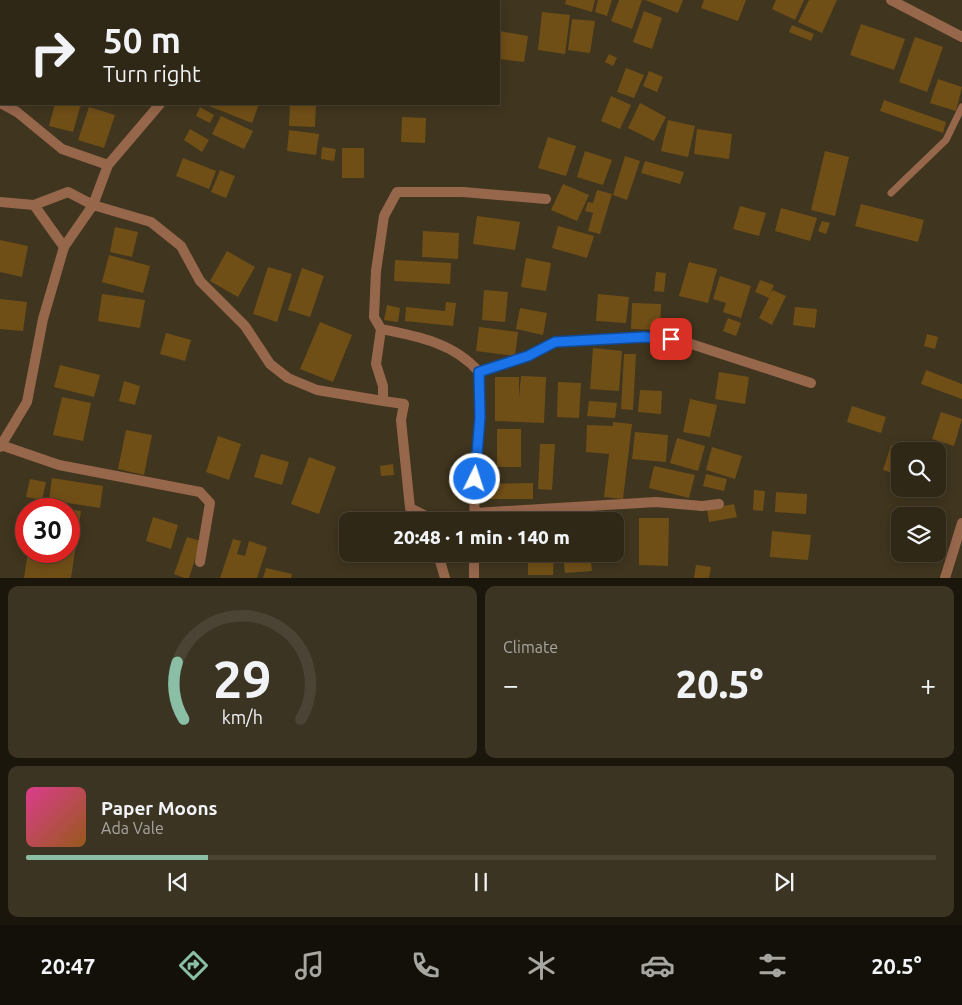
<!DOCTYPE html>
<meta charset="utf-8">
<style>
body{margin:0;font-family:Ubuntu,sans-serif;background:#3c3423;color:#f1f3f6;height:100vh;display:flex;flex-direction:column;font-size:19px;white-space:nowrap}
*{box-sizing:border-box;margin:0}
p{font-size:16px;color:#a8a6a1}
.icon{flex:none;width:28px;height:28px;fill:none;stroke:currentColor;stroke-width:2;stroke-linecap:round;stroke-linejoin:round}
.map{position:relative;height:578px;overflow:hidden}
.details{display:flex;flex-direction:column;gap:8px;padding:8px;background:#1a160c;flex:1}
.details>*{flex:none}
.banner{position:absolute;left:0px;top:0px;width:500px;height:105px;box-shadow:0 2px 12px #0003,0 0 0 1px #4b4435;background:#302816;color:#f1f3f6;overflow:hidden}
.buttons{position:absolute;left:891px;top:442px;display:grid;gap:10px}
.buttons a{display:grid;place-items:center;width:55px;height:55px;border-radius:10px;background:#302816;box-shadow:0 2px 12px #0003,0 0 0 1px #4b4435;font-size:25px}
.speed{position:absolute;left:15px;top:498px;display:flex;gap:10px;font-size:25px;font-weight:700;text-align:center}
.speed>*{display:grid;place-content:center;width:65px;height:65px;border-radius:50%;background:#302816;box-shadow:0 2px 12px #0003,0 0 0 1px #4b4435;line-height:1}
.speed .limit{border:8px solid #d22;background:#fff;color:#111}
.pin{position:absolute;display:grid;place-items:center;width:42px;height:42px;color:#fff;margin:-21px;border-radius:10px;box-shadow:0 2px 8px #0006}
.me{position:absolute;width:55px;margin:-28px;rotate:4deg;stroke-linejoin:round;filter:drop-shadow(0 0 4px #0008)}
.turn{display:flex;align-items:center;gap:18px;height:105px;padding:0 20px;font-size:22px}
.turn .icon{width:65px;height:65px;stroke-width:2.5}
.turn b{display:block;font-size:35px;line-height:42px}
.big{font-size:38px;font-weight:800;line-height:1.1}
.details .widget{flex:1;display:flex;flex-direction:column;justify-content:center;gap:8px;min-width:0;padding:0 18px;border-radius:10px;background:#3c3423}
.details .dial{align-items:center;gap:0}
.dial svg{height:130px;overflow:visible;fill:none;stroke:#4b4435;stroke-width:7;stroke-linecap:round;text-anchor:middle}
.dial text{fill:#f1f3f6;stroke:none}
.song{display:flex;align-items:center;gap:15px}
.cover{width:60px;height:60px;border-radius:8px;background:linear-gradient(135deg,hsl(330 70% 55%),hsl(30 70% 35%))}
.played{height:5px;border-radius:2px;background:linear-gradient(90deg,#8abfa5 20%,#4b4435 20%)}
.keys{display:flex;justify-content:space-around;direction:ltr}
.heat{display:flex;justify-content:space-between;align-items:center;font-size:28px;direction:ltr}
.details .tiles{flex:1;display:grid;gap:8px;grid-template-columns:1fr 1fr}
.widget:last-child{grid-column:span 2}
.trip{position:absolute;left:339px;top:512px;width:285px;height:50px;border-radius:10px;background:#302816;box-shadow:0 2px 12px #0003,0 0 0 1px #4b4435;font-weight:800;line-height:50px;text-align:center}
.menu{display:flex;height:80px;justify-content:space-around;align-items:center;background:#131009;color:#a8a6a1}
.menu .icon{width:35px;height:35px}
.menu .current{color:#8abfa5}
.menu b{font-size:22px;color:#f1f3f6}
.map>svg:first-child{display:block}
.building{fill:#704f17}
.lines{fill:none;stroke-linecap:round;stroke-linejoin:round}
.service{stroke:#97674c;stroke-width:7}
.minor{stroke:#97674c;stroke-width:10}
.route-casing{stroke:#114b97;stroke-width:12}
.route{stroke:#1a73e8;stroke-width:9}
</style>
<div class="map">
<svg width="962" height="578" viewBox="0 0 962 578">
<rect width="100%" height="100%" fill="#40351e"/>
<path class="building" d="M566 0H595L592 12 565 4Z
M598 0H612L607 16 595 12Z
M619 0H642L632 29 611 21Z
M645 0H683L678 13Z
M704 0H746L738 21 701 8Z
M776 0H804L795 20 772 9Z
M809 0H837L822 33 798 22Z
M644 11 662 18 652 49 633 42Z
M542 12 570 15 565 54 538 50Z
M572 19 595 21 590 53 568 50Z
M861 24 905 39 894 70 850 55Z
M792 25 814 34 811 41 789 32Z
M499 31 528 36 524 62 499 59Z
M915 37 943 47 927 92 899 82Z
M609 54 617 58 613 66 605 62Z
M626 68 644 75 634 98 617 92Z
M649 71 663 77 657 92 643 86Z
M938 79 962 87 956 111 930 103Z
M611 96 631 105 620 129 601 121Z
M884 100 946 122 943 133 880 111Z
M640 103 666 117 654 141 628 128Z
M55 104H81L73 132 49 126Z
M210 104H259L252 123 209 106Z
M290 104H316L315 127 289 126Z
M89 107 115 115 104 148 78 140Z
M200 107 214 115 210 123 196 116Z
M221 116 253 131 244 149 212 134Z
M402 117 426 118 425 143 401 142Z
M668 120 695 126 688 157 661 151Z
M190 129 209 140 202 152 184 140Z
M697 129 732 134 729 159 694 154Z
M289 130 319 134 316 155 287 151Z
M548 137 576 146 566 176 538 168Z
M322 147 336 149 334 161 321 159Z
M342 148H364V178H342Z
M585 151 612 160 603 185 577 177Z
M825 151 849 157 835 216 811 210Z
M625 156 640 161 627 200 613 195Z
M183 158 216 171 209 189 176 176Z
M645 161 684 172 680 184 641 173Z
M220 170 235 176 226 198 211 192Z
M563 184 589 195 577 221 551 210Z
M597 190 612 194 600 234 588 231 593 213 585 211 588 202 593 203Z
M861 204 924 220 918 242 855 226Z
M740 206 766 213 759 236 733 229Z
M781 208 817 218 810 241 775 231Z
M477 216 520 222 515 250 473 244Z
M822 221 830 223 826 234 818 231Z
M558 226 594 236 587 258 552 248Z
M115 227 138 232 132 257 110 252Z
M423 231 459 233 458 259 422 257Z
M0 240 28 246 22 277 0 272Z
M227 251 255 267 238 297 210 281Z
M109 255 150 266 143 293 102 282Z
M526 258 551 263 546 291 521 287Z
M395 260 451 263 450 284 394 281Z
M689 262 717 269 708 303 679 296Z
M268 267 292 274 277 322 253 314Z
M302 268 324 276 310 317 288 310Z
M656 272 666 273 664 292 654 291Z
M720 276 751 286 741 318 723 312 726 303 713 299Z
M760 280 774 285 770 294 773 290 786 296 772 325 759 318 769 298 755 292Z
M484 290 508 292 505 322 482 320Z
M102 294 145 300 140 328 98 321Z
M598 294 629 297 626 323 596 321Z
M0 299 27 302 23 331 0 329Z
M446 302 456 303 453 326 405 321 406 307 445 311Z
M632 303 661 304 660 330 631 329Z
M387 305 400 308 398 322 384 320Z
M795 307 817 309 815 328 793 325Z
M520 308 547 313 543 335 516 329Z
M728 318 741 323 736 336 723 331Z
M320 322 352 335 333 382 300 369Z
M479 327 518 332 515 356 476 351Z
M166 333 191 340 185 361 160 354Z
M927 334 938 337 935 349 924 346Z
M593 348 622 351 619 391 590 389Z
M624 354H636L633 410 621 409Z
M60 365 100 375 94 397 54 387Z
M926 370 962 384V399L921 384Z
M719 372 749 377 745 404 715 399Z
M521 376 546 377 544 423 495 421V377H519V398Z
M124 381 140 386 135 405 119 401Z
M558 382 581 383 579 418 557 417Z
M640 390 662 391 661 414 638 412Z
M62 397 91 403 83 441 53 435Z
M690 399 717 405 710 437 683 432Z
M589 401 617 403 615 418 587 416Z
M852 406 886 417 881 433 847 422Z
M941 412 962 419 954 446 932 439Z
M613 422 632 424 623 499 604 497 609 454 586 452 587 425 613 426Z
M497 429H521V467H497Z
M126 430 152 435 144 475 118 469Z
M635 432 668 435 666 462 632 459Z
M218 436 241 444 229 480 206 472Z
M677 438 705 446 698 471 670 463Z
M540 444H555L552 490 538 489Z
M891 445 910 451H900V475L883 470Z
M712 447 742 456 735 479 706 470Z
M261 454 289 462 282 485 254 477Z
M309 457 336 467 319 514 291 504Z
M393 464 394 475 381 476 380 466Z
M654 466 695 475 689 498 649 488Z
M706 474 727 479 724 491 703 486Z
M52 478 103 486 100 508 49 500Z
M30 479 46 482 42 500 26 497Z
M533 483V499H481V484Z
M754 490 765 491 763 511 753 510Z
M776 492 807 494 806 514 775 512Z
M35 504 58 508 57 509H35Z
M734 504 737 517 709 522 707 509Z
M69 509 81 511 71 578H24L28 551H69Z
M467 513V521H457V514Z
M586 513 587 521H557V515Z
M153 517 178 525 171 549 146 541Z
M639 518H669L668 566 639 565Z
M772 531 811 535 808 560 770 557Z
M187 537 201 541 189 578H184L174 574Z
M233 539 241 541 237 554 245 556 249 541 267 547 257 578H220Z
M528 554H554L553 575H528Z
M590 554 592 571 565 573 563 555Z
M696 565 711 567 709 578H694Z
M266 568 292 574 291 578H263Z"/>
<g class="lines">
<path class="service" d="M891 193 946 140 962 107"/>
<path class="minor" d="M891 0 962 37
M245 1 247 0
M2 104 17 112 62 149 108 165
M0 202 34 205 68 192 93 205 151 222 181 246 200 281 245 326 270 364 288 378 317 390 383 401
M34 205 64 247
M381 329C417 336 454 343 479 372L480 417 474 494 475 521
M479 372 528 356 555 342 644 337 682 341 811 383
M1 445 59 465 200 492 210 503 200 562
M0 447 27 402 43 319 64 247 93 205 108 165 160 104
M475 513 656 502 702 506 719 504
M433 521 432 519 410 508 401 420 404 404 383 401V386L376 364 381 329 374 317 376 271 384 216 397 192H463L546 199
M438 554 445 578
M474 578V554
M945 578 962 523"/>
</g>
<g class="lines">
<g class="route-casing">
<path id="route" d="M475 479 480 417 479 372 528 356 555 342 644 337 671 339"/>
</g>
<use href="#route" class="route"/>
</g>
</svg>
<div class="buttons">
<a><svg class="icon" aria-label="search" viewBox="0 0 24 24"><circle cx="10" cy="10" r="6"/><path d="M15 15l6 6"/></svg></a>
<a><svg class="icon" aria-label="layers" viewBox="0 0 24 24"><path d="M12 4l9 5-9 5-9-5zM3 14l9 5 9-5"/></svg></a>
</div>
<div class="speed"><div class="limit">30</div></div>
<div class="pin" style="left:671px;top:339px;background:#d93025"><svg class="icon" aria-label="arrive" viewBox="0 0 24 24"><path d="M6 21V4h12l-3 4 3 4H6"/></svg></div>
<svg class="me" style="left:475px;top:479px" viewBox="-20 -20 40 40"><circle r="17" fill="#1a73e8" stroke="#fff" stroke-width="3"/><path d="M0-11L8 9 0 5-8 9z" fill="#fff"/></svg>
<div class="trip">20:48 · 1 min · 140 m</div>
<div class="banner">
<div class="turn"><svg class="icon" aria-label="right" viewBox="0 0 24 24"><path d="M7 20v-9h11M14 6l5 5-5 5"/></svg><div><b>50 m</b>Turn right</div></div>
</div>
</div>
<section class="details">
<div class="tiles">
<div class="widget dial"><svg viewBox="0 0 100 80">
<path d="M14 69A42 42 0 1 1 86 69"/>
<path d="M14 69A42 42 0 0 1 10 34" stroke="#8abfa5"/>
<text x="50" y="56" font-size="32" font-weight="700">29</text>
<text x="50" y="72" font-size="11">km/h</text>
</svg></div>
<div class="widget"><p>Climate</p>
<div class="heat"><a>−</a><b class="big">20.5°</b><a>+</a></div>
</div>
<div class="widget">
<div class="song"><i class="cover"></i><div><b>Paper Moons</b><p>Ada Vale</p></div></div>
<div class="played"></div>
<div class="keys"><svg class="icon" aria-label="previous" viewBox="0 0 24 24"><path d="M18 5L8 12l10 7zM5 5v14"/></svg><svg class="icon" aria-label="pause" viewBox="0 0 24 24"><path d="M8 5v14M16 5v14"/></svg><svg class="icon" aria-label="next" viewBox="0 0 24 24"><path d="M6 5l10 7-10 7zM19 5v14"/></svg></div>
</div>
</div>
</section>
<nav class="menu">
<b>20:47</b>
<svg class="icon current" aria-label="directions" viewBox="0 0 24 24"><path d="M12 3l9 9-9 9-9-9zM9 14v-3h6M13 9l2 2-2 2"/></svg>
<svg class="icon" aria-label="music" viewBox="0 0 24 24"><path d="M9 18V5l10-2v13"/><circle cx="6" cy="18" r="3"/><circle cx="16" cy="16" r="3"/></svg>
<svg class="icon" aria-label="phone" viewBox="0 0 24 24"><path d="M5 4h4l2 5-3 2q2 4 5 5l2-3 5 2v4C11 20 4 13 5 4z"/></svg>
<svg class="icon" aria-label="climate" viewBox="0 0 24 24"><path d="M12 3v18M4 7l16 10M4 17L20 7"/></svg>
<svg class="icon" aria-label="car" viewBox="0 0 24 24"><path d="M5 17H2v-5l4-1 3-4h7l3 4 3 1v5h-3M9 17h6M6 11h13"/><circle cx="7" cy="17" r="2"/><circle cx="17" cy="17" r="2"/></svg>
<svg class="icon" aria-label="filters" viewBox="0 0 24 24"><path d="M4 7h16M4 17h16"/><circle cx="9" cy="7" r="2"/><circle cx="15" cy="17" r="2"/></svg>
<b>20.5°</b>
</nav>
